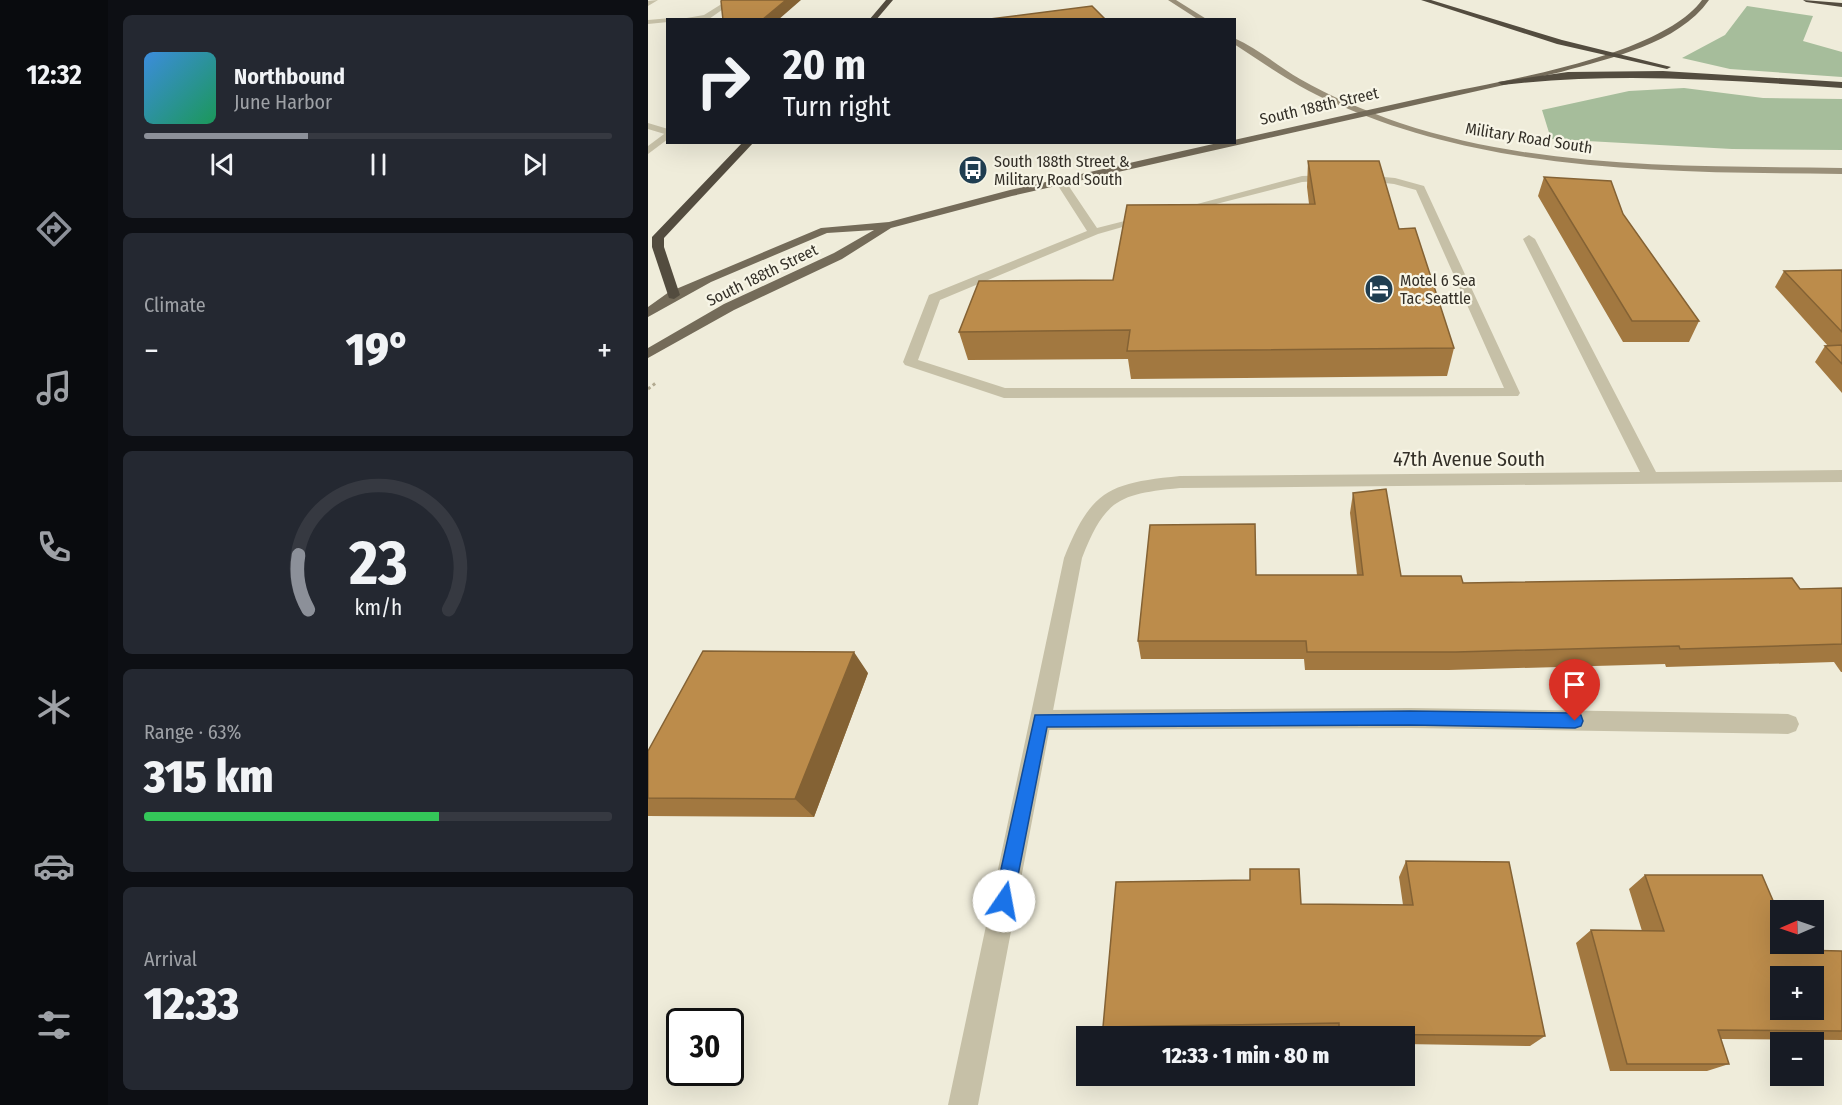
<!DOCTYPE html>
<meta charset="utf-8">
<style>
body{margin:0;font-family:"Fira Sans Condensed",sans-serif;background:#242831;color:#f1f3f6;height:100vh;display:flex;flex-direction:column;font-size:22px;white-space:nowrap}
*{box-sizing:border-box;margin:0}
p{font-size:20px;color:#9ea1a6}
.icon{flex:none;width:33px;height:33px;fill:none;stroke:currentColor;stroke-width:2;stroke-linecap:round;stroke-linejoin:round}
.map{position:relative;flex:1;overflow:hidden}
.side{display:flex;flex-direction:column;gap:15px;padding:15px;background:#0d0f14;width:540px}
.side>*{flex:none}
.top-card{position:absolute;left:18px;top:18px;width:570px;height:126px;border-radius:0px;box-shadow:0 6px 24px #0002;background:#171b24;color:#f1f3f6;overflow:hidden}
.needle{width:39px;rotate:268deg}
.controls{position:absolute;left:1122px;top:900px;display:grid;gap:12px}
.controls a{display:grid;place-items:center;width:54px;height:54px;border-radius:0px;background:#171b24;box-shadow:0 6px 24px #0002;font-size:30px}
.speed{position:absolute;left:18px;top:1008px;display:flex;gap:12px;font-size:30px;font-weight:700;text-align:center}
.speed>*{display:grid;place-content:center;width:78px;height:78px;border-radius:50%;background:#171b24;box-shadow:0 6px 24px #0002;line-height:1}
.speed .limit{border:3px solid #111;border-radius:9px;background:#fff;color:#111}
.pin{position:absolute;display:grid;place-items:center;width:51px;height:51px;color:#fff;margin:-62px -26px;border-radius:50% 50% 50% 0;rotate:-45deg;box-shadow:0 0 6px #0007}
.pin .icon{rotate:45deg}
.me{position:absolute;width:66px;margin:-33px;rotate:12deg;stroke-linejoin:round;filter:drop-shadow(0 0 4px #0008)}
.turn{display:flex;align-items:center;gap:21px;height:126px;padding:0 18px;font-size:27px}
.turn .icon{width:78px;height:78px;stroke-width:2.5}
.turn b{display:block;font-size:42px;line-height:51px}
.big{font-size:45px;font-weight:800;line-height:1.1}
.side .tile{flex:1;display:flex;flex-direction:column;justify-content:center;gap:9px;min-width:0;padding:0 21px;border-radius:9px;background:#242831}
.side .dial{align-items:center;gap:0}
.dial svg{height:156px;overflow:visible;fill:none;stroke:#363941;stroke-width:7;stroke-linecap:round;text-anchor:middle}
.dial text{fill:#f1f3f6;stroke:none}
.song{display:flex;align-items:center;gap:18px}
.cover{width:72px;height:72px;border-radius:9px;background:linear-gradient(135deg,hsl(210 70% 55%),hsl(150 70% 35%))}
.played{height:6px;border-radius:3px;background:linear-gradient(90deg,#8c9099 35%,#363941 35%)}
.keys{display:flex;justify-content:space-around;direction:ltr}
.heat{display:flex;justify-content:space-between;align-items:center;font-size:33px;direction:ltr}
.charge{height:9px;border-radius:4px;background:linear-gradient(90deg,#34c759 63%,#363941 0)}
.trip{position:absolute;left:428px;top:1026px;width:339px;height:60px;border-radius:0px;background:#171b24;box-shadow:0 6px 24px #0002;font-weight:800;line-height:60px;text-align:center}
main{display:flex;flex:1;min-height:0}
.menu{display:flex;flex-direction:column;width:108px;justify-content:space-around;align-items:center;background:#090b0e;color:#9ea1a6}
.menu .icon{width:42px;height:42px}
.menu .selected{color:#8c9099}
.menu b{font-size:27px;color:#f1f3f6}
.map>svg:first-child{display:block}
.green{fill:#a6bd9b}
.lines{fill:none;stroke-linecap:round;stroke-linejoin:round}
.path{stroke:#b2aa91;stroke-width:3;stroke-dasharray:3 3;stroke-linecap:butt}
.lane{fill:#c6c0a7;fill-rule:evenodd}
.street{fill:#c6c0a7;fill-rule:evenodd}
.secondary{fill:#998f79;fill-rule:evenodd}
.primary{fill:#746b59;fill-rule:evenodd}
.highway{fill:#534c3f;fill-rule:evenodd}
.wall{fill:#a27840}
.shaded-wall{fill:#846234}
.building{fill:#bc8c4b;stroke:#846234;stroke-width:1.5;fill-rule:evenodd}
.route{fill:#1a73e8;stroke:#114b97;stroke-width:1.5}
.labels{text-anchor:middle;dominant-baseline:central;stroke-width:4.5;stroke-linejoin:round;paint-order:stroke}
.far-street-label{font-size:16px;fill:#332f27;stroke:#f7f5e6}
.far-poi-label{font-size:16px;fill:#332f27;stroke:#f7f5e6;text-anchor:start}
.street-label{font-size:20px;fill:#332f27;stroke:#f7f5e6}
</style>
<main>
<nav class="menu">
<b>12:32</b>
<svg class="icon selected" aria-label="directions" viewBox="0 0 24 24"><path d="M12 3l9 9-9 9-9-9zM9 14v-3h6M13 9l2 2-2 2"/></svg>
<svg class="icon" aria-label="music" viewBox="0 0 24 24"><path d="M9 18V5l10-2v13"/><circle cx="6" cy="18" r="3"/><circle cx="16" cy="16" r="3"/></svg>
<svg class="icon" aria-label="phone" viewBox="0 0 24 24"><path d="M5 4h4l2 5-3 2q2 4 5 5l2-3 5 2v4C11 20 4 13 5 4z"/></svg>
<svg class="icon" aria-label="climate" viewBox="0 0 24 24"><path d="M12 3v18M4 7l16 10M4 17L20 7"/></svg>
<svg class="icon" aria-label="car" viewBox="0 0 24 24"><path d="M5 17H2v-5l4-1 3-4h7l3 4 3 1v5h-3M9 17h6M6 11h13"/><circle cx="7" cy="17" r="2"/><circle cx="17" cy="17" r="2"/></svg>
<svg class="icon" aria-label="filters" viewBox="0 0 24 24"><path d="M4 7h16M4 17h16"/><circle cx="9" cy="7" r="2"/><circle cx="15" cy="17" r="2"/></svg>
</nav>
<section class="side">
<div class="tile">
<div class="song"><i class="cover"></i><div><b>Northbound</b><p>June Harbor</p></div></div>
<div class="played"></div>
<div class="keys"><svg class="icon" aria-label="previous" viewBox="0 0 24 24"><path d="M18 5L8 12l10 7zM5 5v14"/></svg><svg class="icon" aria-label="pause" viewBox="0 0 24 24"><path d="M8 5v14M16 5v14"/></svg><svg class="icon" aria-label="next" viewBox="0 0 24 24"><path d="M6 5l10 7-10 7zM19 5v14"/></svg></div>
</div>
<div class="tile"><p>Climate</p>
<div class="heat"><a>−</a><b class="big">19°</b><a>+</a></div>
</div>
<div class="tile dial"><svg viewBox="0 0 100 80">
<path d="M14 69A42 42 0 1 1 86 69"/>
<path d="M14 69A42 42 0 0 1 9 41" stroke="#8c9099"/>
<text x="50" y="56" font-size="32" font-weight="700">23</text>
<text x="50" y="72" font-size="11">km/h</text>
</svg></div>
<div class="tile"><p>Range · 63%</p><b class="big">315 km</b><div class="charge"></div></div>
<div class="tile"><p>Arrival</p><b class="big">12:33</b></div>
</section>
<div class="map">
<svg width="1194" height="1105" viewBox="0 0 1194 1105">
<rect width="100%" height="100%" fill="#efecda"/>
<path class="green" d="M1099 6 1165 16 1155 41 1194 52V77L1082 69 1034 58 1077 35Z
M1036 88 1115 98 1194 99V150L1084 149 903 139 894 110 981 91Z"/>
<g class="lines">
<path class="path" d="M0 389 9 382"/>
<path class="lane" d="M10 0 0 6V1Z
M80 0H88L61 19 27 20 56 15Z
M23 18 20 22 0 24V20Z
M0 123 20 129V135L0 129Z
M684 175 689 178 688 180 654 182 529 214 523 211 654 176Z
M714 175 747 178 776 186 872 393 870 396 356 398 257 365 255 362 281 295 439 231 407 181 412 178 416 179 449 228 500 215 506 218 450 234 292 300 270 360 357 388H856L768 190 746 184 710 180 709 178Z
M762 708 1140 714 1148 717 1151 724 1148 731 1140 734 762 728 393 730 385 727 382 720 385 713 393 710Z"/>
<path class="street" d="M20 131V139L0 154V146Z
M881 235 887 239 1008 472 1194 470V482L532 488C471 494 457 499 434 558L330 1105H300L416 558C443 490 461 483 532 476L992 472 875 239Z"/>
<path class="secondary" d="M520 0H528L560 20H551Z
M586 38C609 48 630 66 652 79 683 97 718 111 752 123 894 170 1047 166 1194 168V174C1022 172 845 174 684 102 649 87 618 65 586 44Z"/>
<path class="primary" d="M1054 0H1061C1030 44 962 58 913 72L364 196 243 228 194 259 86 310 0 358V348L76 304 186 253 226 230 179 233 63 282 0 317V307L21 292 173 228 241 222 362 190 574 142H586V140C652 125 717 111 783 96 852 81 1012 57 1054 0Z"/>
<path class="highway" d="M238 0H245L228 20H221Z
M773 0H783L914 40 1023 67 1019 69 909 44Z
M1155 0 1194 3V7L1158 2Z
M1015 71 1194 82V88C1079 80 969 72 854 85L850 82 920 72Z
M95 142H106L16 238V247L32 295 26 299 21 298 4 247V237Z"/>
</g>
<path class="wall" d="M660 161 751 229 806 348 799 376 483 379 480 359 320 360 311 332 465 280 661 204 659 187Z
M896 177 975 214 1051 321 1041 342H975L890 196Z
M1194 270V393L1167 362 1177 346H1180L1127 287 1136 271Z
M705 493 753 576 815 583 1152 589 1194 588V672H1193L1186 662 1018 667 1017 664 801 670H657L656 659H493L490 641 608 575H709L702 513Z
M220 673 166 817 0 816V751Z
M758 861 897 1036 882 1046 756 1044V1036H686V1034L462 1036 455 1027 602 880V869L653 904 755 905 751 877Z
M997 875 1147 950 1194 951V1040L1073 1039 1081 1064 1059 1071H962L928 943 943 930 994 931 981 889Z"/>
<path class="shaded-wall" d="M138 0H153L130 20H114Z
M206 652 220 673 166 817 147 799Z"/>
<path class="building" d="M74 0H138L114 20H75L73 1Z
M444 6 458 20H334Z
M660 161H731L751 229 767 228 806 348 479 351 482 330 311 332 331 281 465 280 479 205 667 204Z
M896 177 963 181 975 214 1051 321H984Z
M1194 270V332L1136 271Z
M1194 345V364L1177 346Z
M738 489 753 576H813L815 583 1144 578 1152 589 1194 588V644L1032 649 1031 646 808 652H659L658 641H490L502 525 607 524 608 575H715L705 493Z
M55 651 206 652 147 799 0 798V751Z
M758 861 861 862 897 1036 691 1034V1023L455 1027 468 882 602 880V869H651L653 904 765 905Z
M997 875H1114L1132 917V944H1144L1147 950 1194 951V1031L1070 1030 1081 1064H979L943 930 1016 931ZM1132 976H1166V1010H1132Z"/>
<path class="route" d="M762 711 927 713 933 715 935 721 933 726 927 728 762 725 399 727 365 901 363 908 356 911 349 908 346 901 387 715Z"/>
<defs>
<g id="bus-disc" transform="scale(1.5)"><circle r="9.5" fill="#203e51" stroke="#f7f5e6"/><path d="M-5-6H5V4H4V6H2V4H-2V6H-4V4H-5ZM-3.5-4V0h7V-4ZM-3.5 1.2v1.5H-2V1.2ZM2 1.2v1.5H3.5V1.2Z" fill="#fff"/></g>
<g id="hotel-disc" transform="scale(1.5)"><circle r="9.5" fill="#203e51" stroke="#f7f5e6"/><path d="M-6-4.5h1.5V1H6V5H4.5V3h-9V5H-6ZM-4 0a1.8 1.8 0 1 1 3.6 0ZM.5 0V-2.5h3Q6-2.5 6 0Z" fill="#fff"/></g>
</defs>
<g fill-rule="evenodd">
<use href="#bus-disc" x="325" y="170"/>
<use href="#hotel-disc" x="731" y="289"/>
</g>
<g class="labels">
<g class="far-street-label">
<text transform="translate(671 106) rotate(-13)">South 188th Street</text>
<text transform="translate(881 138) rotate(9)">Military Road South</text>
<text transform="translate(114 275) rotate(-26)">South 188th Street</text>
</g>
<g class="far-poi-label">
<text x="346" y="161">South 188th Street &amp;<tspan x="346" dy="18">Military Road South</tspan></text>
<text x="752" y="280">Motel 6 Sea<tspan x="752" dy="18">Tac Seattle</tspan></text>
</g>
<g class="street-label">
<text x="821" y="459">47th Avenue South</text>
</g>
</g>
</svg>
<div class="controls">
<a><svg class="needle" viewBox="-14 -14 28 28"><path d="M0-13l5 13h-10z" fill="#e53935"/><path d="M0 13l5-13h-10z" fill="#9ea1a6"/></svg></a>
<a>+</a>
<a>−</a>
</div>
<div class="speed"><div class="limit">30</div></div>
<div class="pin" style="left:927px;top:721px;background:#d93025"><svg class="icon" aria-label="arrive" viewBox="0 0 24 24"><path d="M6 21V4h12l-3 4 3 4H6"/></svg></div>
<svg class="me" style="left:356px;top:901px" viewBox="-20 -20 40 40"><circle r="19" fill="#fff"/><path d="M0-13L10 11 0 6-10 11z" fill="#1a73e8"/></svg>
<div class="trip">12:33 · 1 min · 80 m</div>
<div class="top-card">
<div class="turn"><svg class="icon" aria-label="right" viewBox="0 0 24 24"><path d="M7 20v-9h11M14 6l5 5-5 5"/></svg><div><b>20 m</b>Turn right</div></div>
</div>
</div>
</main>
